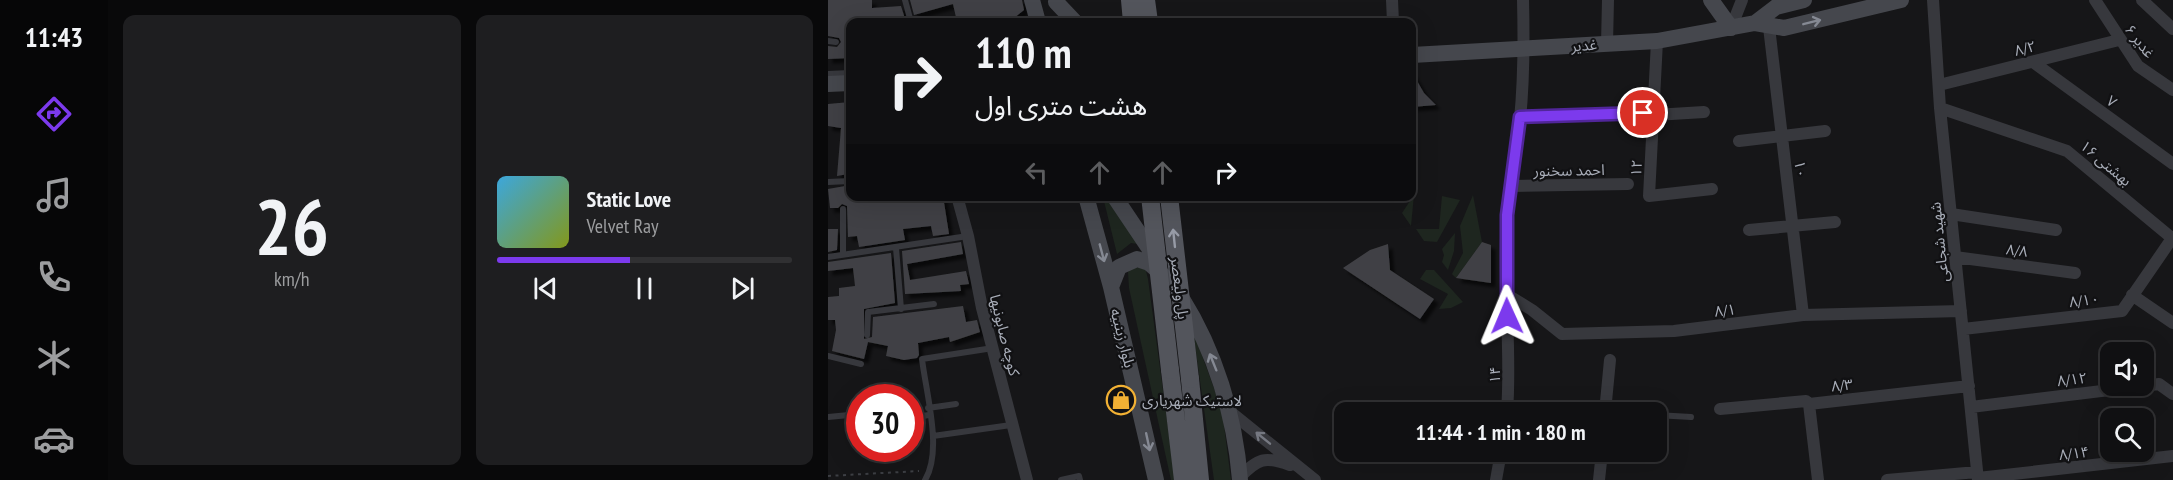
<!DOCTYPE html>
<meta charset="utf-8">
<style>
body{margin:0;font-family:"PT Sans Narrow","Noto Sans Arabic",sans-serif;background:#1e1e20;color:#f1f3f6;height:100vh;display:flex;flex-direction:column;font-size:22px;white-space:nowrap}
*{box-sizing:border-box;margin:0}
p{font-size:20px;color:#9c9d9f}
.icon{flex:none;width:33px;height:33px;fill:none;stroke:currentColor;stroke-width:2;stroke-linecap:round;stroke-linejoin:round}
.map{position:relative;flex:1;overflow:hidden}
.side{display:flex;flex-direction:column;gap:15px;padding:15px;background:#09090a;width:720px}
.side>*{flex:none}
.guide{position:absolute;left:18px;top:18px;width:570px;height:183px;border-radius:12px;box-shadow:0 6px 24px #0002,0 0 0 2px #303032;background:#101012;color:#f1f3f6;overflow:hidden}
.buttons{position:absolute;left:1272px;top:342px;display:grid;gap:12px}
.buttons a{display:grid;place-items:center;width:54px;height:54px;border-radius:12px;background:#101012;box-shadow:0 6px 24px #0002,0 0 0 2px #303032;font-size:30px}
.speed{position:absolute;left:18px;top:384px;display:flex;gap:12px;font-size:30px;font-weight:700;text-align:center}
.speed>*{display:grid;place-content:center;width:78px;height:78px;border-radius:50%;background:#101012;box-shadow:0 6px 24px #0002,0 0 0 2px #303032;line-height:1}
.speed .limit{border:9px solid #d22;background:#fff;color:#111}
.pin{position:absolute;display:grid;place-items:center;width:51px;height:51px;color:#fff;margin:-26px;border:3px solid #fff;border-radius:50%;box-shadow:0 2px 6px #0007}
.me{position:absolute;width:66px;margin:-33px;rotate:359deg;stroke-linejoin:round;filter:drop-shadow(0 0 4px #0008)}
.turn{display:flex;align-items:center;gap:21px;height:126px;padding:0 30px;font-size:27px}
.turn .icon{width:78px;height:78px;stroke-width:2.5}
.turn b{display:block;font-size:42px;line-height:51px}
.lanes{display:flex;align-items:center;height:57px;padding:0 30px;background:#0003;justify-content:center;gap:30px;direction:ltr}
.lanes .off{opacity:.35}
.side .card{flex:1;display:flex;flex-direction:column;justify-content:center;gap:9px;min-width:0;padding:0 21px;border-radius:12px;background:#1e1e20}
.side .dial{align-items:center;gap:0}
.dial b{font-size:78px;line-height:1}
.song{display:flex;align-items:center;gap:18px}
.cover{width:72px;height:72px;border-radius:9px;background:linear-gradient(135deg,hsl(200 70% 55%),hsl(70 70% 35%))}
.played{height:6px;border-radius:3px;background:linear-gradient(90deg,#7c3aed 45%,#303032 45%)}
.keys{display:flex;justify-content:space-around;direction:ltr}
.side .tiles{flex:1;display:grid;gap:15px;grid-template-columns:repeat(2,1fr)}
.trip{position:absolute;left:506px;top:402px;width:333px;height:60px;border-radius:12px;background:#101012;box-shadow:0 6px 24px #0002,0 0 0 2px #303032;font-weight:800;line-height:60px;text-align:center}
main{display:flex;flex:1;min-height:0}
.tab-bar{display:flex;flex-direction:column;width:108px;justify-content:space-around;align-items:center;background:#060607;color:#9c9d9f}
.tab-bar .icon{width:42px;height:42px}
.tab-bar .on{color:#7c3aed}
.tab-bar b{font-size:27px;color:#f1f3f6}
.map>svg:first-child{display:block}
.green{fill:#1e261f}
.building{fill:#404145;filter:url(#shadow)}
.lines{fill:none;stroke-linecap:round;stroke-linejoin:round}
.path{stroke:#3d3f44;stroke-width:2;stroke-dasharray:3 4.5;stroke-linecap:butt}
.lane{stroke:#37383d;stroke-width:6}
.street{stroke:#37383d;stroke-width:12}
.secondary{stroke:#45474d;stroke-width:16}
.primary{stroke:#53555c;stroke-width:18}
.primary-bridge{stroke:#53555c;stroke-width:18}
.oneway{stroke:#858993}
.oneway2{stroke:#979ba6}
.oneway3{stroke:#757881}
.route-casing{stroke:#51269a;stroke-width:15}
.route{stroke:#7c3aed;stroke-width:10}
.labels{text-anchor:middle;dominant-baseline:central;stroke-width:4.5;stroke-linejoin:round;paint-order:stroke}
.street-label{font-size:15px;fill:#a8adb8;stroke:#111113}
.poi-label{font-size:15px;fill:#a8adb8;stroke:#111113;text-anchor:start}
</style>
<main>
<nav class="tab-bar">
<b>11:43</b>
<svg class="icon on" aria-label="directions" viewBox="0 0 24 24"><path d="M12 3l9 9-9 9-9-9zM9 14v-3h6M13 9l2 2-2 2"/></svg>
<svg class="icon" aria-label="music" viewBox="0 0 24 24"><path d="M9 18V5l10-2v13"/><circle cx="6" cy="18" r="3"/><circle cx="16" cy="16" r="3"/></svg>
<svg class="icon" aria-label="phone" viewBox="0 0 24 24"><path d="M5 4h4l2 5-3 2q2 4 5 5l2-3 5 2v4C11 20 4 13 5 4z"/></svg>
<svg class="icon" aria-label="climate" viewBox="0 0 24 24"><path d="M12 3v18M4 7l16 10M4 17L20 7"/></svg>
<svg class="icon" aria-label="car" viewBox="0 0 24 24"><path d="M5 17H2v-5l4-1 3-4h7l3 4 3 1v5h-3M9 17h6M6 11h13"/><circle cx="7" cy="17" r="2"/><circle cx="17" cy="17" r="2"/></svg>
</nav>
<section class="side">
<div class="tiles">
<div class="card dial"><b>26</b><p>km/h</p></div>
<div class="card">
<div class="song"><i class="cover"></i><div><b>Static Love</b><p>Velvet Ray</p></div></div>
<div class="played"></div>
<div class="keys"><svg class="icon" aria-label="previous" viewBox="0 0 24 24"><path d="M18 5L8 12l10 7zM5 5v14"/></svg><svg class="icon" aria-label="pause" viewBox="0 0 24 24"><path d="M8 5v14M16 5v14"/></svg><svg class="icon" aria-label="next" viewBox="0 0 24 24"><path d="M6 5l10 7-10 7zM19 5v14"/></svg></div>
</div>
</div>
</section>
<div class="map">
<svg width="1345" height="480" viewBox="0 0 1345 480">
<defs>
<filter id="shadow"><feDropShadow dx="4.5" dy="4.5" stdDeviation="1.5" flood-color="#0009"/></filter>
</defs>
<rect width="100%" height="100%" fill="#161618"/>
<path class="green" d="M586 195 583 226 574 213Z
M645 195 654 242 628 278 624 274 635 253 632 226Z
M614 196 632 200 609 242 596 241 588 229H611Z
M275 197H282L310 244 303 243 289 254Z
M627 233 626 251 620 270 614 262 616 255 614 249Z
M317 267 320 279 347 480H343L301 288 300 272 303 268Z
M598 270H606L635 302 623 308 611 309 620 294 592 279Z
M365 331 394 410 403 480H386Z"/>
<path class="building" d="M0 0H44V8L73 6 78 22H22V58L0 59V46L9 47 13 42 11 38 0 36Z
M82 0H194L196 10 181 22H129L125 4 86 15Z
M584 72 596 93 608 105 584 107Z
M22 102V164L20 174 9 176 13 128 0 126V104Z
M17 186 18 196H88V200L115 196 121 234 105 236 103 226 75 229 77 240 31 247 29 236 20 237 19 206 14 204 10 208H2L0 189Z
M0 229H10L9 250 0 252Z
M133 242 135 254 79 264 82 280 138 271 141 284 132 285 133 291 77 294 74 251Z
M654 242 663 245V283L628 278Z
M560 244 562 270 606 299 592 319 515 268 542 250Z
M63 253 67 303 36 309V339L44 337 45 317 135 306 138 322 149 320 152 332 122 342 121 337 90 343 91 355 89 358 76 360 58 356 60 346 40 342 36 359 4 351 8 330 7 320H0V297L11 296V288L27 286 25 268 0 271V262Z"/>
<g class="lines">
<path class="path" d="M0 476 91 471"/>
<path class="lane" d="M77 0 83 22
M0 41 8 42
M0 74 22 73
M0 182 22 181
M68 248 73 309
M15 254V209
M0 257 140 236
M39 335 40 312 106 304
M0 356 33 364
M100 408 128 404
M828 415 863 417
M0 417 21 415 32 424
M82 418 101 415
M105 436 183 425
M97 480C115 451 98 393 94 359L165 348
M233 480 251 476 252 480"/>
<path class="street" d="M564 0 565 22
M1105 0 1112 108 1150 480
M1267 0 1310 66 1345 90
M1314 0 1345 29
M941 27 975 315
M903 28 914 0
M829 41 821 196 884 189
M779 44 780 0
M1205 62 1345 164
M1111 85 1291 40
M1112 108 1239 151 1345 239
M827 115 876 112
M692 117 815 113
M911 141 997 131
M683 186 800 184
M129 196 140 236 154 308 199 480
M1123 214 1228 230
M921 230 1007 222
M1127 257 1247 273
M678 294 704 310 734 334 846 331 975 315 1133 311
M1304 295 1345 323
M1135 329 1294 311 1345 237
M981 404 990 480
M1143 407 1331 384 1345 394
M892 409 978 401 981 404 1141 386
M400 410 487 480
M679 412C684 347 674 281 679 215 681 183 688 151 692 119 696 80 696 40 695 0
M777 412 782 360
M411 478C430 458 437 456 462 465
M1150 478 1345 456
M668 480 673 452
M771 480 774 452
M1059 480 1149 472"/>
<path class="secondary" d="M204 0 210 22
M883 0 903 28
M228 2 247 22
M927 23 956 28 1073 0
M584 55 829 41 927 23 948 7 976 0
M0 84 22 83
M258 196 283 287 328 480
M286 196 331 263
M283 287 291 267 309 259 321 263 345 284
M353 297C387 351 407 416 412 480"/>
<path class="primary" d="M302 0 304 22
M318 0 321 22
M342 370 355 480
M362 379 372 480"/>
<path class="primary-bridge" d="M322 196 342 370
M341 196 362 379"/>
</g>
<defs><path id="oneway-shaft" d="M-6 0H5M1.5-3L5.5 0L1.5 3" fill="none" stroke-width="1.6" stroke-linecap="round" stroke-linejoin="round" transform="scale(1.5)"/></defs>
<g class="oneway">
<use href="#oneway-shaft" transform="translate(984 22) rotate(-14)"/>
<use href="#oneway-shaft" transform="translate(274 253) rotate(75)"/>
<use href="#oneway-shaft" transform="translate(385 362) rotate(-112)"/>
<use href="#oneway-shaft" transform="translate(320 442) rotate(78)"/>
</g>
<use class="oneway2" href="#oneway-shaft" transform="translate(346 238) rotate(-96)"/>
<use class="oneway3" href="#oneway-shaft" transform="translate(435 438) rotate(-141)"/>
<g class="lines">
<g class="route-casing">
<path id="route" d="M679 316V215L692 117 815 113"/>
</g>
<use href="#route" class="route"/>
</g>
<defs>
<g id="shop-ring" transform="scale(1.5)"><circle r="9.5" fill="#111113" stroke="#f2b134" stroke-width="1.5"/><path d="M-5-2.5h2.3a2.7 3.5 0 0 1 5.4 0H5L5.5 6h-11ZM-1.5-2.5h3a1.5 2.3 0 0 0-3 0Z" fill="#f2b134"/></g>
</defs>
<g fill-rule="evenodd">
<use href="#shop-ring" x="293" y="400"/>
</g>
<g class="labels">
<g class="street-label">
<text transform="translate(1312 41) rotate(52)">غدیر ۶</text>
<text transform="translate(756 45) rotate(-4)">غدیر</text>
<text transform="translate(1197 48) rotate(-14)">۸/۲</text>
<text transform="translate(1284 101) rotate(36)">۷</text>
<text transform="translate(1278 163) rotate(40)">۱۶ بهشتی</text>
<text transform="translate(808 168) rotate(-86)">۱۲</text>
<text transform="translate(973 169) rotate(82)">۱۰</text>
<text transform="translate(741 170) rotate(-1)">احمد سخنور</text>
<text transform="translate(1111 242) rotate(-96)">شهید شجاعی</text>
<text transform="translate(1189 250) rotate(7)">۸/۸</text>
<text transform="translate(352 288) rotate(83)">پل ولیعصر</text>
<text transform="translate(1256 300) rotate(-7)">۸/۱۰</text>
<text transform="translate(897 310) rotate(-7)">۸/۱</text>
<text transform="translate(177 335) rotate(76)">کوچه صابونیها</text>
<text transform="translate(295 338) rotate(76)">بلوار زینبیه</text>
<text transform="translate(666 375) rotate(-90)">۱۴</text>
<text transform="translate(1244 379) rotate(-7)">۸/۱۲</text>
<text transform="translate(1014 385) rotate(-6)">۸/۳</text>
<text transform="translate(1246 453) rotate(-6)">۸/۱۴</text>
</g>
<g class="poi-label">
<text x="314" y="400">لاستیک شهریاری</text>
</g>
</g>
</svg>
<div class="buttons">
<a><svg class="icon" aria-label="sound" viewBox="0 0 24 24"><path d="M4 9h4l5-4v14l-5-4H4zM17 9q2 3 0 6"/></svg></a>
<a><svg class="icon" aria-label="search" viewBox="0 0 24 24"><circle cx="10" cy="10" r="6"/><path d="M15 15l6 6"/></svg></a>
</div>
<div class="speed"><div class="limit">30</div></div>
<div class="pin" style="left:815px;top:113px;background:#d93025"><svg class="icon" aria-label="arrive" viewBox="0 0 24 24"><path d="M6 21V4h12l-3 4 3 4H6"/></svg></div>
<svg class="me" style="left:679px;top:316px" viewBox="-20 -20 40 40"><path d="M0-17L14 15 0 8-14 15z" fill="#7c3aed" stroke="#fff" stroke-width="4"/></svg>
<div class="trip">11:44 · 1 min · 180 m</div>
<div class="guide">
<div class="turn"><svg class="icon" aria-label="right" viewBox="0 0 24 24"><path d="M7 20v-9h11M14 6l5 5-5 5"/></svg><div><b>110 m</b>هشت متری اول</div></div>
<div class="lanes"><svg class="icon off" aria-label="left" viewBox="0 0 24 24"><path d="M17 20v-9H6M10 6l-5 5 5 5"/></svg><svg class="icon off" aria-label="ahead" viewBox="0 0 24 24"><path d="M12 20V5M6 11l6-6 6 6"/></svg><svg class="icon off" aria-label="ahead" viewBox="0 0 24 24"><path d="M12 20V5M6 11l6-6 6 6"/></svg><svg class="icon" aria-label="right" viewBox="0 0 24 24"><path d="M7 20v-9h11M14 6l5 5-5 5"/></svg></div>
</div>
</div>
</main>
